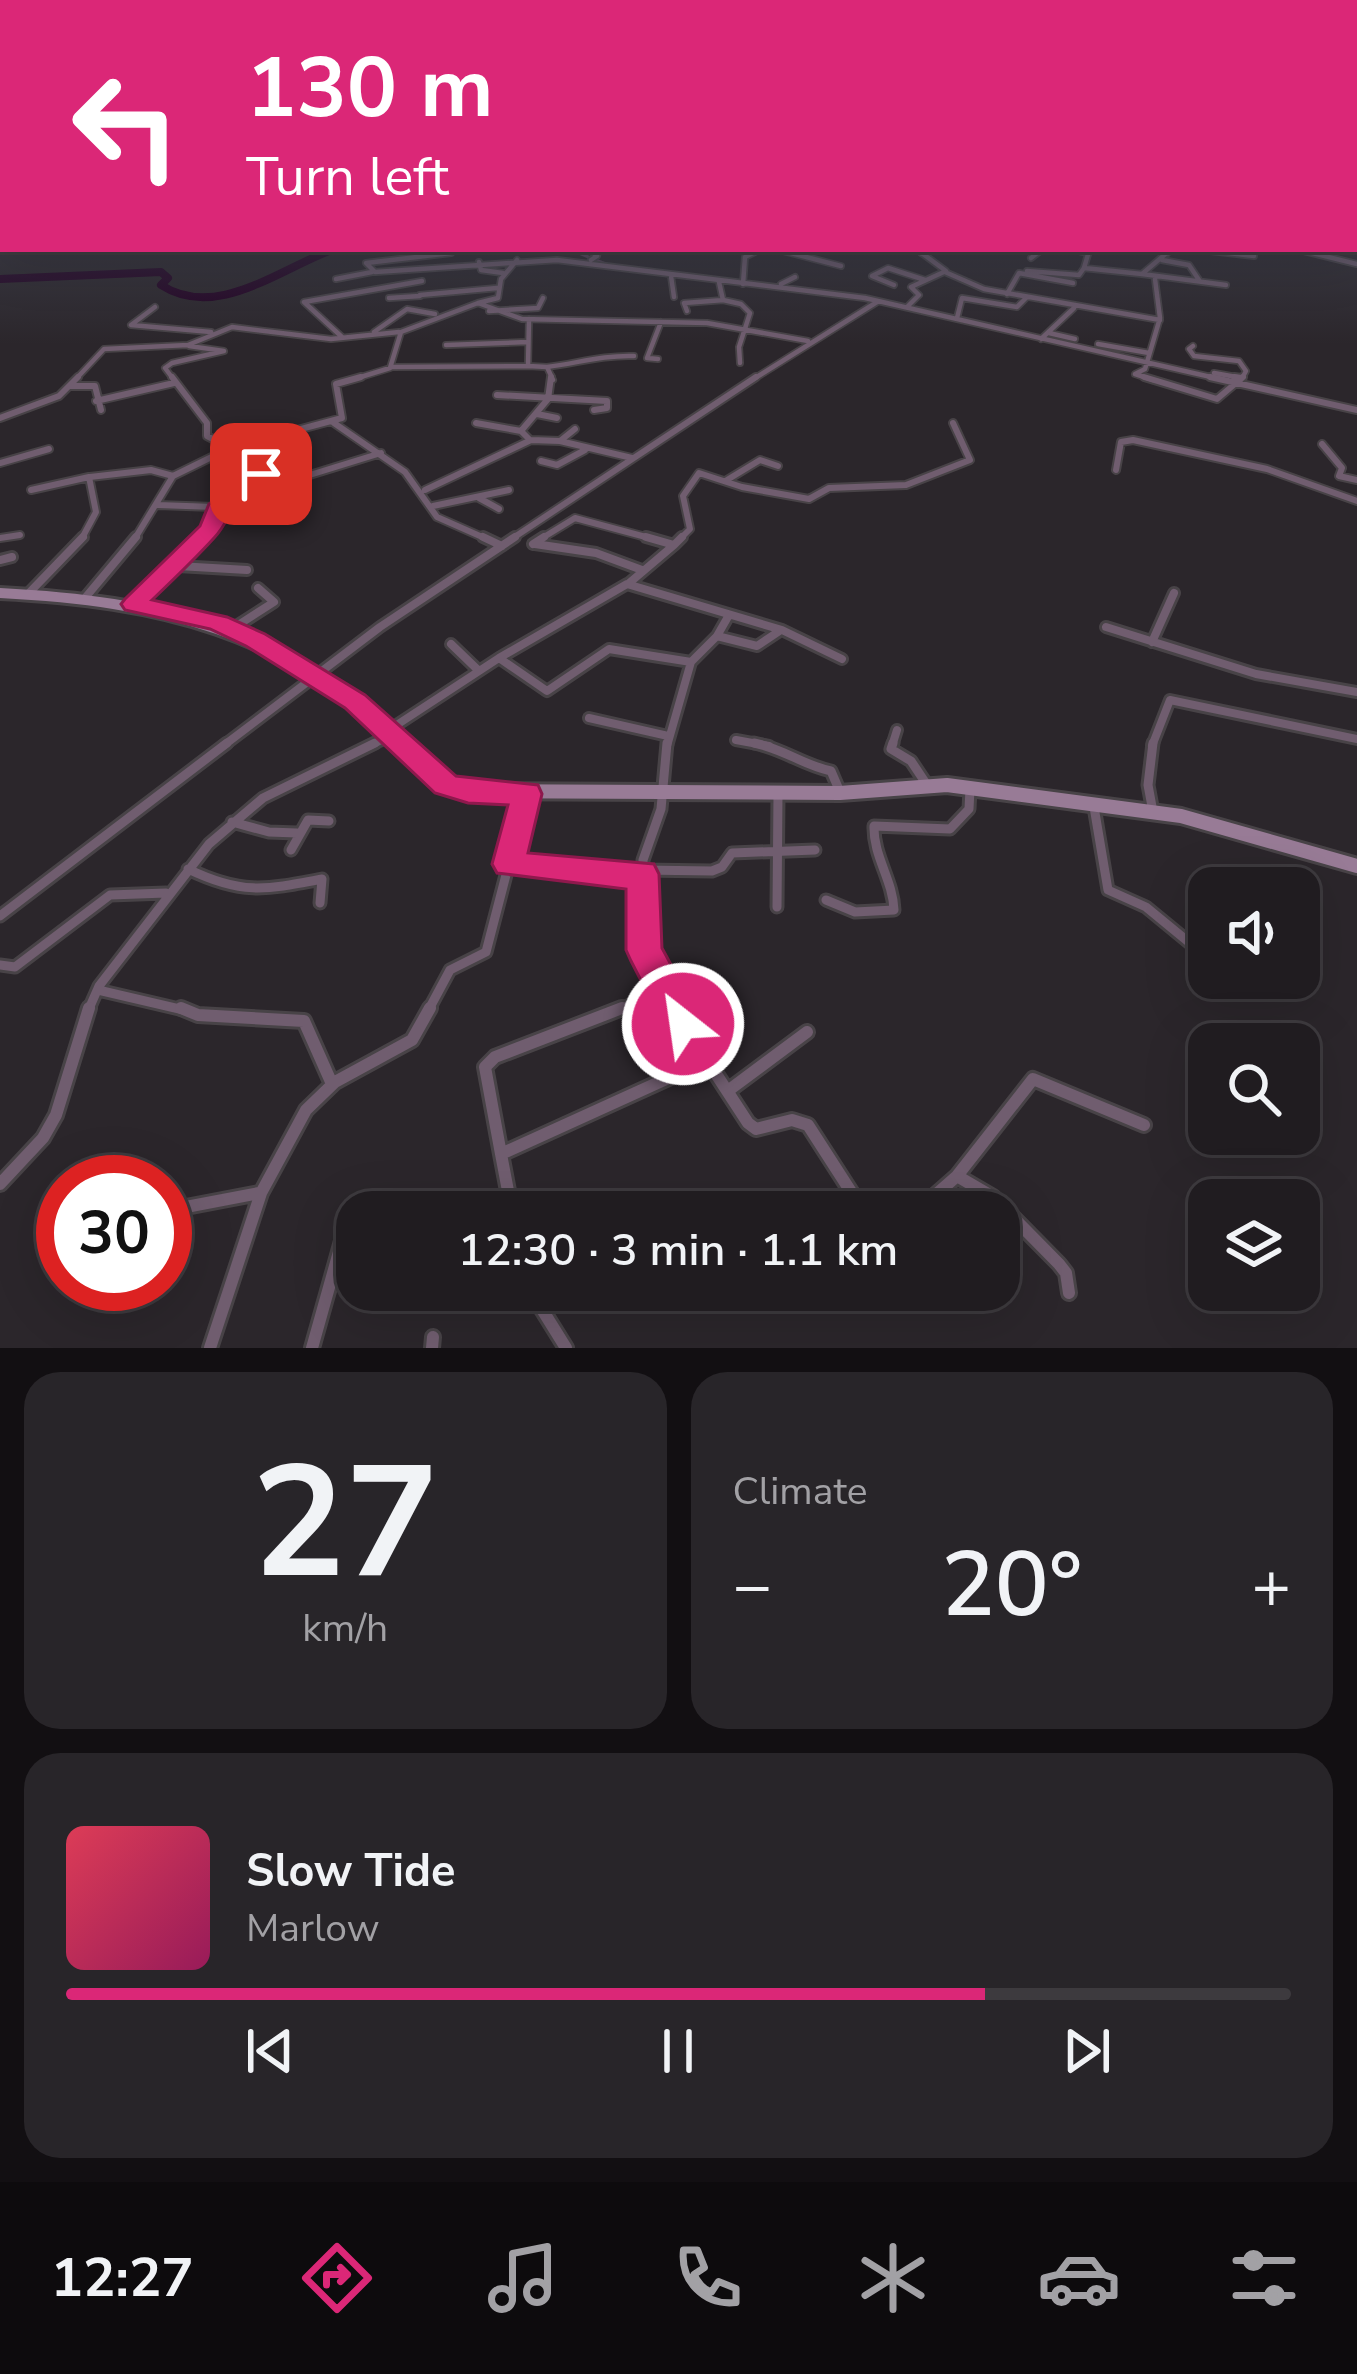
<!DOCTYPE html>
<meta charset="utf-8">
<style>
body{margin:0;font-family:"Nunito Sans",sans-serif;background:#282529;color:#f1f3f6;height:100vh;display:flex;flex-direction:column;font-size:45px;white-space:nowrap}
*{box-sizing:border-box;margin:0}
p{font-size:39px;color:#a2a1a5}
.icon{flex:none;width:66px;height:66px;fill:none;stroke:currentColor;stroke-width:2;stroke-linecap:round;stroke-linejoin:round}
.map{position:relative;height:1348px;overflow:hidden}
.drawer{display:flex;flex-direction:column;gap:24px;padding:24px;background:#120f12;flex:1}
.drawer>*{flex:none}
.hud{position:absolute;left:0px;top:0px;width:1359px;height:252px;box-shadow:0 12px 48px #0002,0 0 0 3px #3d3a3e;background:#db2777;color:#fff;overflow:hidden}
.tools{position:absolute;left:1188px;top:867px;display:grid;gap:24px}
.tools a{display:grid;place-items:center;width:132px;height:132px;border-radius:24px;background:#201c20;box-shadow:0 12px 48px #0002,0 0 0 3px #3d3a3e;font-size:60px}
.speed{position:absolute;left:36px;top:1155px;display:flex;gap:24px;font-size:60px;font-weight:700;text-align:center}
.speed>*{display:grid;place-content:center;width:156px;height:156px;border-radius:50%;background:#201c20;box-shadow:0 12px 48px #0002,0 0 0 3px #3d3a3e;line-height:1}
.speed .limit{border:18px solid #d22;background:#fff;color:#111}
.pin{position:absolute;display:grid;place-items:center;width:102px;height:102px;color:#fff;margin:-51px;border-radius:24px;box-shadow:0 6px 18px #0006}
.me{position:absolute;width:132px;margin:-66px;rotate:330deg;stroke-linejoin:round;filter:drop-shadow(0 0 9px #0008)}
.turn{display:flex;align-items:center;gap:42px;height:252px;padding:0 48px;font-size:54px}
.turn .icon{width:156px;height:156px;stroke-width:2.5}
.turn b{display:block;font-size:84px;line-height:102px}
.big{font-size:90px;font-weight:600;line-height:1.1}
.drawer .card{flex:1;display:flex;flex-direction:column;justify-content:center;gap:18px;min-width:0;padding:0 42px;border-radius:36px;background:#282529}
.drawer .dial{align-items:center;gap:0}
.dial b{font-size:156px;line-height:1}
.song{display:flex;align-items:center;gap:36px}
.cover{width:144px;height:144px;border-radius:18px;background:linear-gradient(135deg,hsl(350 70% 55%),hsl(330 70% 35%))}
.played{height:12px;border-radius:6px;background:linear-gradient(90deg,#db2777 75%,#3d3a3e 75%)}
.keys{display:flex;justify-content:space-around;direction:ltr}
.heat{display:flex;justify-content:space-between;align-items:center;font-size:66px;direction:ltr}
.drawer .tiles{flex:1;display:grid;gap:24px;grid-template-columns:1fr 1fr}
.card:last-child{grid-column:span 2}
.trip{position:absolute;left:336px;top:1191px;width:684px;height:120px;border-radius:36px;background:#201c20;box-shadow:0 12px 48px #0002,0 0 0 3px #3d3a3e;font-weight:600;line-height:120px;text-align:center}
.menu{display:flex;height:192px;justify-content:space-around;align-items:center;background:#0d0b0d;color:#a2a1a5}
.menu .icon{width:84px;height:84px}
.menu .selected{color:#db2777}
.menu b{font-size:54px;color:#f1f3f6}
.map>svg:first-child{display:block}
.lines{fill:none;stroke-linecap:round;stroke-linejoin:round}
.stream{stroke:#5a425a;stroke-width:3}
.river-far1{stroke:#220122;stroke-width:6}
.river{stroke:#220122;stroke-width:8}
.minor-far5-casing{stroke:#484347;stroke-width:6}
.minor-far4-casing{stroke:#484347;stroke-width:8}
.minor-far3-casing{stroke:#484347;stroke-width:10}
.minor-far2-casing{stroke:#484347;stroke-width:14}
.minor-far1-casing{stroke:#484347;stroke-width:15}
.minor-casing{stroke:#484347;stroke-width:18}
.secondary-far1-casing{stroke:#484347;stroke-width:16}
.secondary-casing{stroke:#484347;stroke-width:20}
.minor-far5{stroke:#705d6f;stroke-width:3}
.minor-far4{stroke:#705d6f;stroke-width:4.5}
.minor-far3{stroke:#705d6f;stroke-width:6}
.minor-far2{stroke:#705d6f;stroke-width:8}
.minor-far1{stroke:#705d6f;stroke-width:9}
.minor{stroke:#705d6f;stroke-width:12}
.secondary-far1{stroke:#987b96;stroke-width:10}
.secondary{stroke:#987b96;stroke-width:14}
.route{fill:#db2777;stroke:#8e194d;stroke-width:3}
</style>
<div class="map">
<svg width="1357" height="1348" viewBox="0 0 1357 1348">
<rect width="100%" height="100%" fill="#2b262b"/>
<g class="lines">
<path class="stream" d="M569 249 608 265"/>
<path class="river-far1" d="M321 254 335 249"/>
<path class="river" d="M0 279 161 272 168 278 161 285C215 320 277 271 329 251"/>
<g class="minor-far5-casing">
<path id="minor-far5" d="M588 249 595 254
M774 249 795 254
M917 249 921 254
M1065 249 1088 254
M1190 249 1238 254
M1252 249 1254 254
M1295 249 1317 254
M440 254 451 253
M751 254 762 249
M1036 254 1043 249
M1168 254 1170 249"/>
</g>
<g class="minor-far4-casing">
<path id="minor-far4" d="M591 251 597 256 591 260
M783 251 841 266
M1089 251 1084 268 1142 274 1169 251
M1211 251 1254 256 1253 251
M1304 251 1357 264
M451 253 366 263 375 272 557 260 865 298 1224 380
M1031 258 1040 251
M517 260 501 279 498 298 478 303 522 319 707 323 808 341
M1162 260 1189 265 1199 280
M479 262 481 270 503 273
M1027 271 1079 275 1084 268
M945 272 984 289 1160 320
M1142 274 1226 285
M671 276 674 297
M336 279 372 272
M719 282 723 300 741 304 750 313 739 347 740 363
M743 284 745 257 757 251
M781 284 795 277
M894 285 872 276 888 268 925 280
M1007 294 1019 273 1073 283
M420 295 497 288
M389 298 420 296
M155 307 131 325 211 332
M907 307 919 295 911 287 946 271 919 251
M489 311 538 308 543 298
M687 311 684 303 724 300
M957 318 962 298 1017 307 1026 298
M529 319 528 366 547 367 553 380
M374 332 407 309 435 314
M1049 333 1075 339
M342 337 304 302 422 281
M1041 339 1074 308
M1098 344 1149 353
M446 345 527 342
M1193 346 1189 349 1194 356 1239 361 1246 371 1241 380
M658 359 647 358 661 322
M392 367 528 366
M547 367C578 363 603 355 634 356
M1214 373 1242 378
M75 380 104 349 188 345 232 327 331 339 399 332
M174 380 165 368 172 363 224 351 189 346
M351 380 390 368 401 332 478 303
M752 380 877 302
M1153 380 1135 374 1145 369 1160 318 1155 279"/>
</g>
<g class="minor-far3-casing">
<path id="minor-far3" d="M172 377 207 423V436L228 447
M1144 377 1217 399 1243 377
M1210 377 1357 410
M1234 377 1242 378
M71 386H95L101 410
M497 395 607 401V408L594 410
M96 401 174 383
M537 414 557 418
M0 418 59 396 78 377
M334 423 405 472 437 517 489 540
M476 423 521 431
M232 430 247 443
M530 440 521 431 548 399 551 377
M560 441 575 429
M1322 444 1342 468 1339 476 1357 480
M541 461 557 465 585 450
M0 463 49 449
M1116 470 1121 442 1133 440 1267 469 1357 501
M90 477 151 470 173 476
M241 477 248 485 260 484 251 443
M727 480 760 460 778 466
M260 484 287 482 381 453
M31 490 89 477 96 512 81 540
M425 490 531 440 560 441 632 458
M479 498 499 509
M158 505 214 507 215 522 197 540
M433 506 509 490
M217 508 247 486
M0 538 20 535
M134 540 173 476 230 448 342 418 336 384 361 377
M510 540 756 377
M539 540 575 518 657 540
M679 540 690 529 683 496 699 473 742 487 809 499 829 488 906 485 970 460 953 423"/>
</g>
<g class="minor-far2-casing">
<path id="minor-far2" d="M483 537 502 546
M533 544 544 537
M535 544 596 553 642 570
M674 545 682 537
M0 560 12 557
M178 566 247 570
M628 584 674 545 646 537
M28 594 83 537
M85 598 136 537
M134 604 200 537
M1106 627 1256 674 1357 692
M232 629 274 602 258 588
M717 636 757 646 781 630
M1152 642 1174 593
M451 644 479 671
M499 658 627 584 782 630 842 659
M691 662 717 636 729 615
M589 718 668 736
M389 730 499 658 547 691 609 649 691 662 667 746
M736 740 769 746
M223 746 380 627 515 537
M369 746 392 735
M892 746 897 730
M1152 746 1170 700 1357 739"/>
</g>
<g class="minor-far1-casing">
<path id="minor-far1" d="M667 743 661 809 643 860 644 950 675 1011
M754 743C784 749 803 765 831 771L840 792
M893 743 891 749 911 761 927 785
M1094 807 1108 890 1146 907 1191 944
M1153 812 1148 785 1153 743
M232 822 269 832 297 833
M291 850 308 820 329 821
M509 864 610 877 642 874
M188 869C242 895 265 890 322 879L320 903
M642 870 712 871 722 867 732 853 815 850
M826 900 855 912 894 910C893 880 873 856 874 826L950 829 969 809 970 789
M777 907 778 795
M0 916 227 743
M0 965 15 967 110 895 166 893
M98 990 188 1011
M88 1011 99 986 209 844 263 798 375 743
M428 1011 450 970 486 952 527 794
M615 1011 663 992"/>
</g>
<g class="minor-casing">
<path id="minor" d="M181 1008 198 1015 304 1021 332 1084
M673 1008 748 1123 756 1129 792 1120 808 1125 864 1212
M729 1090 807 1032
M501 1154 485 1067 495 1057 622 1008
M957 1176 1033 1079 1144 1125
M0 1184 43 1138 56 1115 89 1008
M165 1211 259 1193
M512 1212 501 1154 708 1060
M916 1212 957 1176 993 1197 1059 1264 1066 1273 1069 1293
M530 1290 566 1348
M210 1348 261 1193 306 1110 335 1082 412 1040 430 1008
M312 1348 342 1241 357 1226
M432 1348 433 1337"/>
</g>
<g class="secondary-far1-casing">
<path id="secondary-far1" d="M0 593C159 601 286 630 402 746"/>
</g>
<g class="secondary-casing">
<path id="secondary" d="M399 743 436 776 468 791 840 793 947 785 1181 816 1357 866"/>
</g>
<use href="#minor-far5" class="minor-far5"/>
<use href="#minor-far4" class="minor-far4"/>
<use href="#minor-far3" class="minor-far3"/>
<use href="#minor-far2" class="minor-far2"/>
<use href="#minor-far1" class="minor-far1"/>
<use href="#minor" class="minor"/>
<use href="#secondary-far1" class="secondary-far1"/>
<use href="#secondary" class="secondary"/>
</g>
<linearGradient id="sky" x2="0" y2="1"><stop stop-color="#181518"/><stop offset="0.45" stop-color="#444755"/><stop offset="1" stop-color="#444755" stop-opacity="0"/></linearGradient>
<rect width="1357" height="344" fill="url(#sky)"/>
<path class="route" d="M261 468 271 474 267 488C226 498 235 516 214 538 194 560 173 580 152 600L227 617 265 634 365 695 456 776 538 785 542 794 528 853 654 864 659 874 662 948 703 1024 697 1037 683 1043 670 1037 631 961 626 950V889L497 873 492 864 508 805 468 803 435 793 345 708 246 646 210 629 125 610 121 604 125 599 200 526 209 504Z"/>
</svg>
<div class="tools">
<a><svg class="icon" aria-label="sound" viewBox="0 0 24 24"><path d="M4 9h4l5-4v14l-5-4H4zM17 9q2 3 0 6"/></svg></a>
<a><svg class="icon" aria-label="search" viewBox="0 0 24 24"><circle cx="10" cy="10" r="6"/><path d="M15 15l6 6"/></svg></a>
<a><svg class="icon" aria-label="layers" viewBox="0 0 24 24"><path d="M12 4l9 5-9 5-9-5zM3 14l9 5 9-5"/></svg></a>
</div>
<div class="speed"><div class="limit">30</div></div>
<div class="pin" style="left:261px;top:474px;background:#d93025"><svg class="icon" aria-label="arrive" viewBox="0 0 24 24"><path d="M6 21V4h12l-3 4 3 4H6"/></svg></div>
<svg class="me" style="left:683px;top:1024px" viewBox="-20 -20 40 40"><circle r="17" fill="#db2777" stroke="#fff" stroke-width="3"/><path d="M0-11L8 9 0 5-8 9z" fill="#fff"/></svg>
<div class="trip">12:30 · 3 min · 1.1 km</div>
<div class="hud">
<div class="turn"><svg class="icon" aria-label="left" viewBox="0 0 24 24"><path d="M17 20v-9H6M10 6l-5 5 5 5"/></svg><div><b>130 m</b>Turn left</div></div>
</div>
</div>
<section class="drawer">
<div class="tiles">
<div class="card dial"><b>27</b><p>km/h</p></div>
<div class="card"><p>Climate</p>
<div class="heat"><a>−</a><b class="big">20°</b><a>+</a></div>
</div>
<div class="card">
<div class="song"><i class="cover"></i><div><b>Slow Tide</b><p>Marlow</p></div></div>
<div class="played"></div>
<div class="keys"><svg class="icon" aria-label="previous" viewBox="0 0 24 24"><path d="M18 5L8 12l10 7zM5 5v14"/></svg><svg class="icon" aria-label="pause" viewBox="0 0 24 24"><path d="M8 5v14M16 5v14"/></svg><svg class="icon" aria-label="next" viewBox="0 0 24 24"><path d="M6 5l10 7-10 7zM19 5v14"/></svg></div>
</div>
</div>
</section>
<nav class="menu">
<b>12:27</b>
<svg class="icon selected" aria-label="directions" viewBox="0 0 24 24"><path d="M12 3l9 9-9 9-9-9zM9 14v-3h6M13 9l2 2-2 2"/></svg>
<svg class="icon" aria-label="music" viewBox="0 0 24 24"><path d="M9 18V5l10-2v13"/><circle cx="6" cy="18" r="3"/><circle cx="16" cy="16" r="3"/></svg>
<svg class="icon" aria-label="phone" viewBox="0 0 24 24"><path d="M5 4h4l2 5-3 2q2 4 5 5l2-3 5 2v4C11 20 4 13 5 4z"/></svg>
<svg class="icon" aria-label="climate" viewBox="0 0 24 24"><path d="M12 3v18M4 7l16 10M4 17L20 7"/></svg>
<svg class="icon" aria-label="car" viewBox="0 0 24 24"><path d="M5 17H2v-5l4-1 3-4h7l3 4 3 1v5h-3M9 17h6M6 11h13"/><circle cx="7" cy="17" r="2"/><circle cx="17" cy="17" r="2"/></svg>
<svg class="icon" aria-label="filters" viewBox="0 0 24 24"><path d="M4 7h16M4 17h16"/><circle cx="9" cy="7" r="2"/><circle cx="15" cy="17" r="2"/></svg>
</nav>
